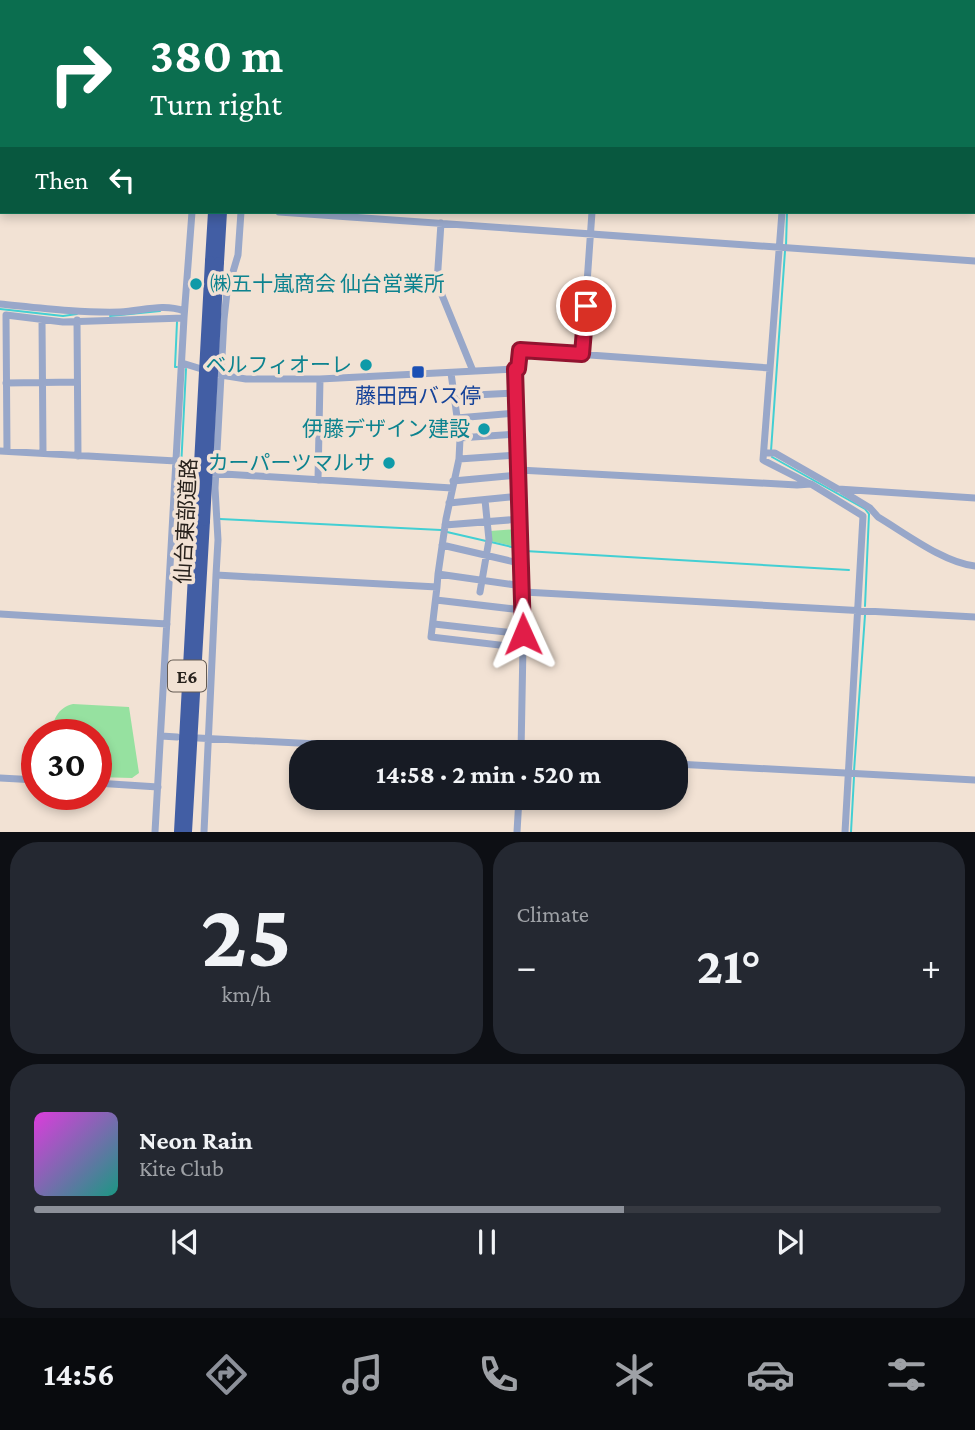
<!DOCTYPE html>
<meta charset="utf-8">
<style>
body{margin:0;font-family:"Crimson Pro","Noto Sans JP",serif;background:#242831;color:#f1f3f6;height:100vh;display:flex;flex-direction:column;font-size:26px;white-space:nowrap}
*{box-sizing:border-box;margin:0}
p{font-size:23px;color:#9ea1a6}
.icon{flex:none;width:38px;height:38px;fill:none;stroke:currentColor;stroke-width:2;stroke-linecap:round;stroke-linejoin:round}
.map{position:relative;height:832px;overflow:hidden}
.sheet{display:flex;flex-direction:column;gap:10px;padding:10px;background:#0d0f14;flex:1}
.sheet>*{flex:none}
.guide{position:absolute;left:0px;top:0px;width:976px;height:214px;box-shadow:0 4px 10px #0003;background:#0b6e4f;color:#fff;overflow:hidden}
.speed{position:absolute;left:21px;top:719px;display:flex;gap:14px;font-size:35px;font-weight:700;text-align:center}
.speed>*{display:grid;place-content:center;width:91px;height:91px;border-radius:50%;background:#171b24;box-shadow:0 4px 10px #0003;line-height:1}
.speed .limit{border:10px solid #d22;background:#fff;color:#111}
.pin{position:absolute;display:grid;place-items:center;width:60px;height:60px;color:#fff;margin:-30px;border:4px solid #fff;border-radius:50%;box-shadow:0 2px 7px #0007}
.me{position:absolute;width:77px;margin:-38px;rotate:359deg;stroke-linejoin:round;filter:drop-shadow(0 0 5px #0008)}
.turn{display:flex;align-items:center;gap:24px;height:147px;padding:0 35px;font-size:32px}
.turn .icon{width:91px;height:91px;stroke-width:2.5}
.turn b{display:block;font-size:49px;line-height:60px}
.then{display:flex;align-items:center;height:66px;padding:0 35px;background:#0003;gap:14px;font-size:26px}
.big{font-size:52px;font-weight:700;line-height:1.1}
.sheet .tile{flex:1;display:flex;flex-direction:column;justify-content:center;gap:10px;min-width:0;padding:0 24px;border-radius:28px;background:#242831}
.sheet .dial{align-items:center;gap:0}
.dial b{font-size:91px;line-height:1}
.song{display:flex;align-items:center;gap:21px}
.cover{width:84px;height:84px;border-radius:10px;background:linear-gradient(135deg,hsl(300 70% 55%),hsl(170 70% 35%))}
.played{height:7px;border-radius:4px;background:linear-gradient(90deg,#8c9099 65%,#363941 65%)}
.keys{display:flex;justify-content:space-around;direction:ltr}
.heat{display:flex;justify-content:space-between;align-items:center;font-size:38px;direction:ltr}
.sheet .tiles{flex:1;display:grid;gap:10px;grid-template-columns:1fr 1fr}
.tile:last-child{grid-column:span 2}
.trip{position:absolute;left:289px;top:740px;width:399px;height:70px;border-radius:28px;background:#171b24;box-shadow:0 4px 10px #0003;font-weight:700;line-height:70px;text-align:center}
.dock{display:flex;height:112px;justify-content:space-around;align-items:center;background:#090b0e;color:#9ea1a6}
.dock .icon{width:49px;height:49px}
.dock .current{color:#8c9099}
.dock b{font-size:32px;color:#f1f3f6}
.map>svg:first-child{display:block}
.green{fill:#96e1a0}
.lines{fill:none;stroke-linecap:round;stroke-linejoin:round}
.stream{stroke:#43cfd3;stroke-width:2}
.minor{stroke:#98a7c9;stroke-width:7}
.highway{stroke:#425ea4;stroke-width:10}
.highway-bridge{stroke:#425ea4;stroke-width:10}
.route-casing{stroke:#92132f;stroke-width:18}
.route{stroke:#e11d48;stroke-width:12}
.culture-dot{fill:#0f9aa8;stroke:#f2e2d4;stroke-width:2.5}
.transit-dot{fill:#1a4fb4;stroke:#f2e2d4;stroke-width:2.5}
.labels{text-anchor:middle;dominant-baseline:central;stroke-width:7;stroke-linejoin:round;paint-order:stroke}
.shield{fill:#f2e2d4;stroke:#645b53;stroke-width:2}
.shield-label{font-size:19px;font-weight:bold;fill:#27211c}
.culture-label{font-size:21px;fill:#0d838f;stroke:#f2e2d4;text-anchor:end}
.transit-label{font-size:21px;fill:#164399;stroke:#f2e2d4}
.street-label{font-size:21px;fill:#27211c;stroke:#f2e2d4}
</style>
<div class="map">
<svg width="975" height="832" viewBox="0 0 975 832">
<rect width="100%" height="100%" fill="#f2e2d4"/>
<path class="green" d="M517 529V547L491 541 490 531Z
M73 704 129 707 139 773 132 778 96 777V735H51C53 720 57 708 73 704Z"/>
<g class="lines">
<path class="stream" d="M803 2V0
M786 246 787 212
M0 309 63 316 77 314
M110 316 160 311
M177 322 175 367H177
M771 451 785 251
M772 457 865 509 869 514 865 606
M181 468 186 369
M181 474 178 516 193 517
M220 519 441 530
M447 532 486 541
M491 542 520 549
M525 551 849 570
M854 771 865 615
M851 832 854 777"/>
<path class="minor" d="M626 0 649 2
M207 2V0
M251 2V0
M431 2V0
M606 2V0
M797 2V0
M0 192H2
M279 212 975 261
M782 212 763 460 810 484
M441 223 437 283 473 371
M0 304C40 308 80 313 120 312 142 311 163 303 184 311
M42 320 43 453
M77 320 78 456
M582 354 592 212
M182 363 221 375 246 379H320L515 369 524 592 521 752
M515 369H518L520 350 770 368
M6 383 77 382
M454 396 516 393
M457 418 517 413
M459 438 518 434
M0 451 176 461
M7 451 6 315 63 322 184 318
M764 453H775L838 489 975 498
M459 459 519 455
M519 470 797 485 811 484 863 516 845 832
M176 471 452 488
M318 480 320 379
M453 481 519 475
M842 491 870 508 878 517C905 533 944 563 975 566
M449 503 520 496
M445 525 521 519
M442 545 523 564
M438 574 446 519 459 459 460 439 451 373
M216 575 437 587 438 574 523 586
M437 587 431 637 524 648
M480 592 489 540 485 500
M524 592 975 617
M436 600 522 610
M0 614 167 624
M434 624 523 634
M161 736 177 737
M198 738 475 752
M676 764 975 780
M0 778 37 780
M96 783 158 787
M155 832 184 318 192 212
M204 832 216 575 218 540 215 488 224 319 227 292 238 255 241 212
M517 832 519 798"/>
<path class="highway" d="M225 2V0
M234 2V0
M210 261 213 212
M219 262 222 212
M179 832 196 520
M187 832 205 521"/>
<path class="highway-bridge" d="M196 520 210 261
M205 521 219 262"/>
</g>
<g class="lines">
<g class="route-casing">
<path id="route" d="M523 634 515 369H518L520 350 582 354 586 306"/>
</g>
<use href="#route" class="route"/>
</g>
<g class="culture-dot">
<circle cx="196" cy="284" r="7"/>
<circle cx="366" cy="365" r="7"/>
<circle cx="484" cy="429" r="7"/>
<circle cx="389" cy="463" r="7"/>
</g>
<rect class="transit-dot" x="411" y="365" width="14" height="14" rx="3.5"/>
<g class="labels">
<rect class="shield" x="168" y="660.5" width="38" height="31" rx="5"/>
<g class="shield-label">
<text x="187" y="676">E6</text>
</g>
<g class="culture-label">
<text x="210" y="284" text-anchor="start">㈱五十嵐商会 仙台営業所</text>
<text x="352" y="365">ベルフィオーレ</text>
<text x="470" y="429">伊藤デザイン建設</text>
<text x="375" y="463">カーパーツマルサ</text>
</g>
<g class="transit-label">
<text x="418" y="396">藤田西バス停</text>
</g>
<g class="street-label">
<text transform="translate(186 521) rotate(-87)">仙台東部道路</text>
</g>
</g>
</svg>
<div class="speed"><div class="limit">30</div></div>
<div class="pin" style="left:586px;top:306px;background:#d93025"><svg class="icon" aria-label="arrive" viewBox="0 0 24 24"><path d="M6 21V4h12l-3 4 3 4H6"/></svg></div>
<svg class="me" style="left:523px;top:634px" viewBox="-20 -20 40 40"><path d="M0-17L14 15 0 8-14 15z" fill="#e11d48" stroke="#fff" stroke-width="4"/></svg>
<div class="trip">14:58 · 2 min · 520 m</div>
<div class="guide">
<div class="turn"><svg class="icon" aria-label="right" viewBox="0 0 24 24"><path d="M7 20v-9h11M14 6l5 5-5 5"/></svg><div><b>380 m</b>Turn right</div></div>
<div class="then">Then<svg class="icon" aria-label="left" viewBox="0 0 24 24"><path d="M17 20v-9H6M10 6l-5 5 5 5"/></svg></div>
</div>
</div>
<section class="sheet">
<div class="tiles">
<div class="tile dial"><b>25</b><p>km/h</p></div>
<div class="tile"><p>Climate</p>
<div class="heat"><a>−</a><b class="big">21°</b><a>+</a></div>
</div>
<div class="tile">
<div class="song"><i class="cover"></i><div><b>Neon Rain</b><p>Kite Club</p></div></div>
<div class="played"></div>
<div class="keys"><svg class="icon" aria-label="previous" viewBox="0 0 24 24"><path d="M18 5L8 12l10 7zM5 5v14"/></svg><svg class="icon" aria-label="pause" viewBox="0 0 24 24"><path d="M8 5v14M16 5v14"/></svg><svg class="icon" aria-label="next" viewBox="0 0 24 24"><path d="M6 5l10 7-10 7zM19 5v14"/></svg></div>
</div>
</div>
</section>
<nav class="dock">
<b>14:56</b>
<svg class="icon current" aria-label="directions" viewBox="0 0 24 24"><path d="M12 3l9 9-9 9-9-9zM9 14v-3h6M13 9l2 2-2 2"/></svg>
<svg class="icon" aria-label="music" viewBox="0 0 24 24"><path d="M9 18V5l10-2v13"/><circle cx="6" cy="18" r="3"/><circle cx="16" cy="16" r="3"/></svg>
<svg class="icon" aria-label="phone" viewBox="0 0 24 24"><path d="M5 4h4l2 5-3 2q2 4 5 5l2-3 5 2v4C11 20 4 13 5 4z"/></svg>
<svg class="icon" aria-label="climate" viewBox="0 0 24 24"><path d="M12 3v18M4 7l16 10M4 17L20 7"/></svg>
<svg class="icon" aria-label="car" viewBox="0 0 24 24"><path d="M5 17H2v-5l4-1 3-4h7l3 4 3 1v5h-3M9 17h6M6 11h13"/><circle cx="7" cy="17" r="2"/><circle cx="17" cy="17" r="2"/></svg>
<svg class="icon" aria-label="filters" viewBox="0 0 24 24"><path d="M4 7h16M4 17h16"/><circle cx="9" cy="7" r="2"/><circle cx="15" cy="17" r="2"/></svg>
</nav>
